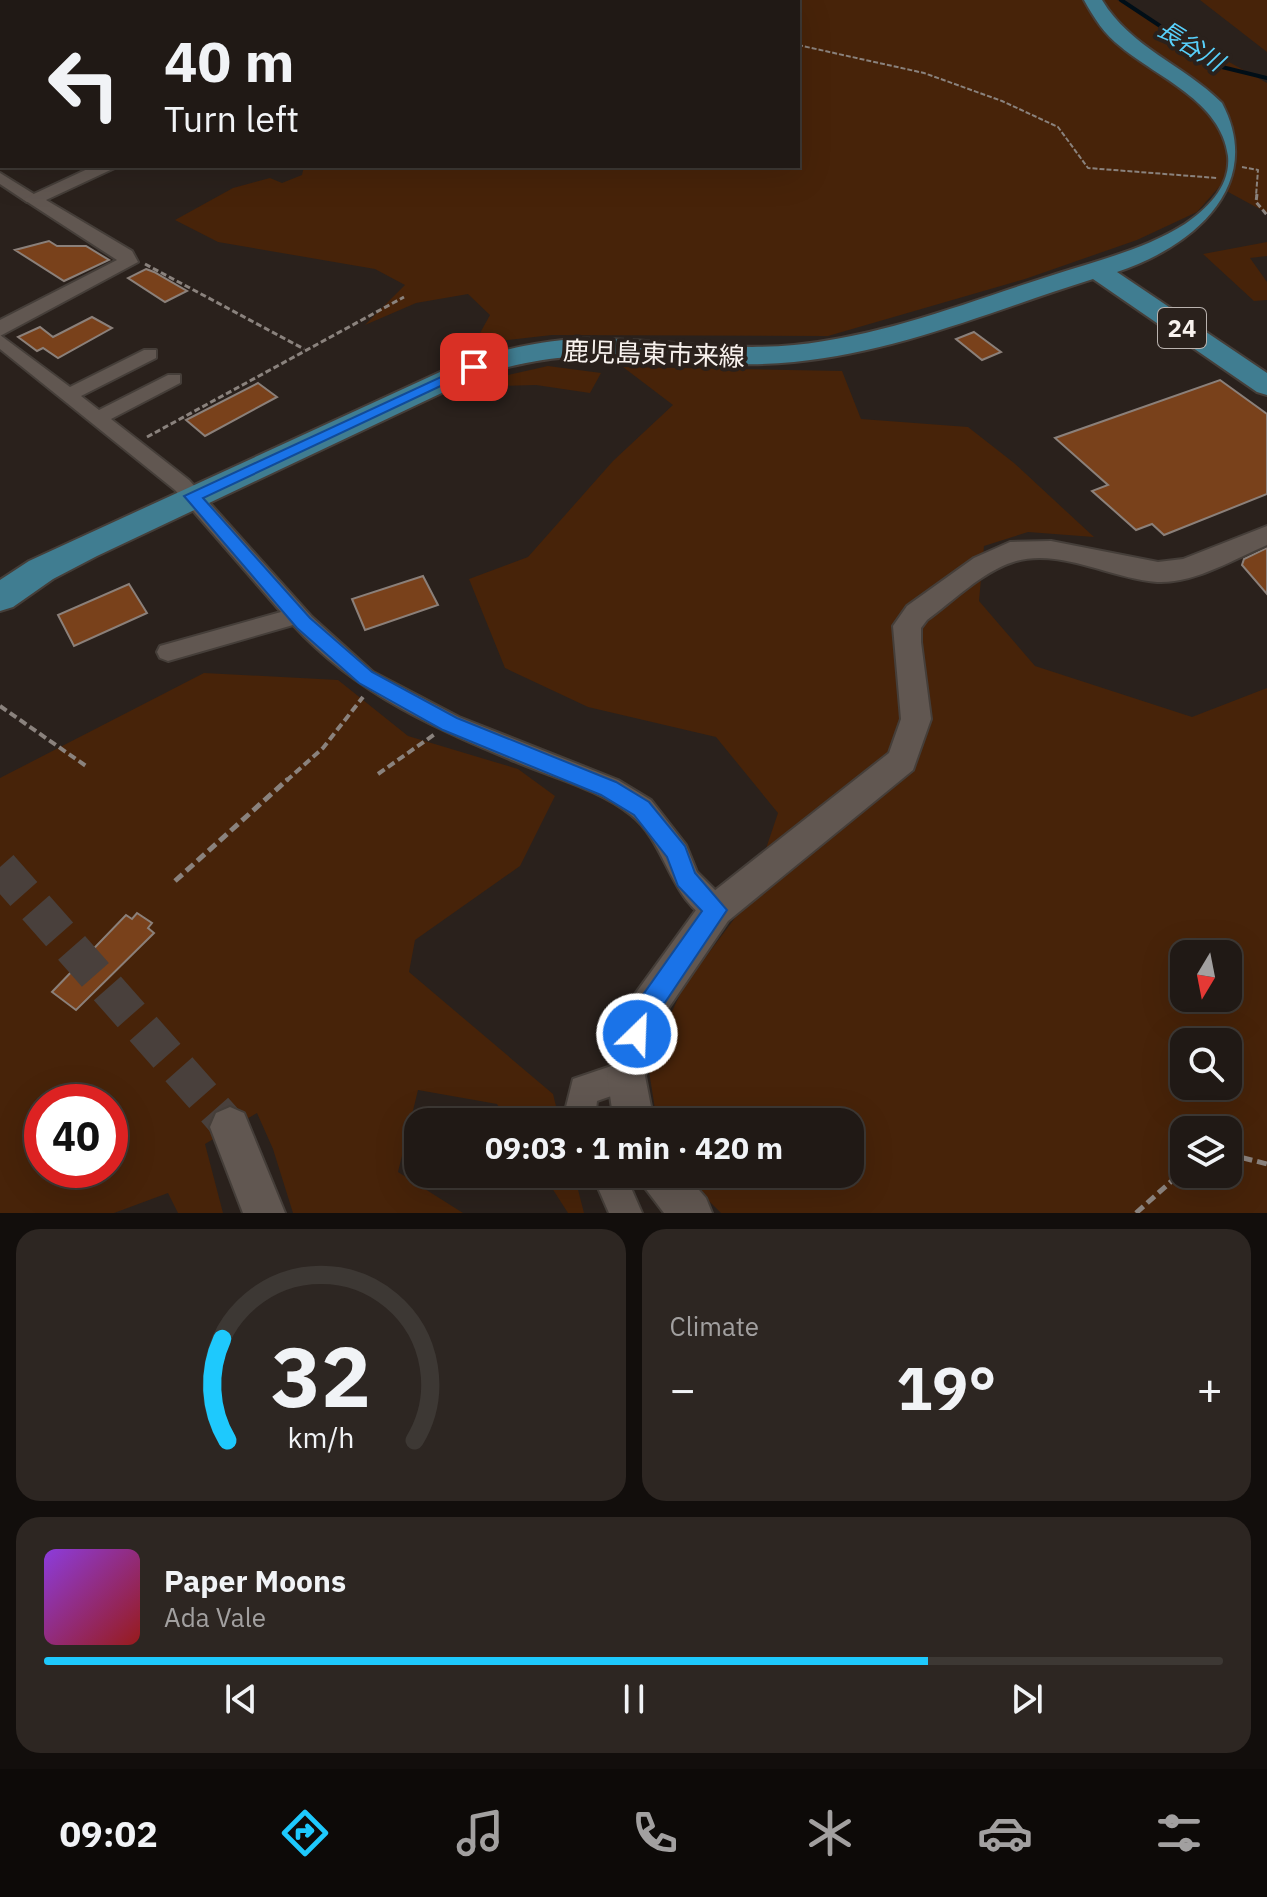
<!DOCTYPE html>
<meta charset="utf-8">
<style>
body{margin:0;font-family:"IBM Plex Sans","Noto Sans JP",sans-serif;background:#2d2622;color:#f1f3f6;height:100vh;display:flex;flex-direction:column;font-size:30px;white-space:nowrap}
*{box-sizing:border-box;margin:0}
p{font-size:26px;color:#a2a0a0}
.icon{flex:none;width:44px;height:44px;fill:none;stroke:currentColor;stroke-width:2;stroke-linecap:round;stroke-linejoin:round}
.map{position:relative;height:1213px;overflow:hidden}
.drawer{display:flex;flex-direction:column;gap:16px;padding:16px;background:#120e0c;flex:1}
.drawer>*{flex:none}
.guide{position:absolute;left:0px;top:0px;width:800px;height:168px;box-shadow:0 8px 32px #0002,0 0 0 2px #3d3834;background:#201915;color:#f1f3f6;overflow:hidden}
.needle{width:52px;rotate:190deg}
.controls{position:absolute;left:1170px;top:940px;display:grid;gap:16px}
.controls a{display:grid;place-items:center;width:72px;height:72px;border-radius:16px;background:#201915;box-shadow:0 8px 32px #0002,0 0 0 2px #3d3834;font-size:40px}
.speed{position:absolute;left:24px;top:1084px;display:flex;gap:16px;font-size:40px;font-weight:700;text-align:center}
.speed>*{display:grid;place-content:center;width:104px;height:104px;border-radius:50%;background:#201915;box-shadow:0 8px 32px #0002,0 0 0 2px #3d3834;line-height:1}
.speed .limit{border:12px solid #d22;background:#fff;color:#111}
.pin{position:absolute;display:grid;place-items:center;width:68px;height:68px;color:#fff;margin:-34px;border-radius:16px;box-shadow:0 4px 12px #0006}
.me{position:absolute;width:88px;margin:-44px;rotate:24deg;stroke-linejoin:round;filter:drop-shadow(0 0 6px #0008)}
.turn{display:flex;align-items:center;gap:28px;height:168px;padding:0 32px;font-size:36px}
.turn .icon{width:104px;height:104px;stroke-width:2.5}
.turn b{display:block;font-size:56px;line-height:68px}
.big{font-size:60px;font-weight:700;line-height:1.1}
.drawer .tile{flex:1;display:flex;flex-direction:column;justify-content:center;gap:12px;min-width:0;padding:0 28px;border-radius:24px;background:#2d2622}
.drawer .dial{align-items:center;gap:0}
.dial svg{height:208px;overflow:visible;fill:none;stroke:#3d3834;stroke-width:7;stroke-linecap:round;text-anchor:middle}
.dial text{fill:#f1f3f6;stroke:none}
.song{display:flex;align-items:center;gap:24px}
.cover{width:96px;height:96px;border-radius:12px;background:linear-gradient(135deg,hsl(270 70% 55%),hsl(0 70% 35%))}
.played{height:8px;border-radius:4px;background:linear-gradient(90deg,#1ec9fd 75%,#3d3834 75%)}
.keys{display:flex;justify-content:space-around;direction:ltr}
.heat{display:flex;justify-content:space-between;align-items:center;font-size:44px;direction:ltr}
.drawer .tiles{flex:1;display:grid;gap:16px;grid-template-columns:1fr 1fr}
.tile:last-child{grid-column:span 2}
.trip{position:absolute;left:404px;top:1108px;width:460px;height:80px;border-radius:24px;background:#201915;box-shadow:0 8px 32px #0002,0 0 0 2px #3d3834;font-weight:700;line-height:80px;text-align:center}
.tabs{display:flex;height:128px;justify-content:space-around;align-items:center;background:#0d0a08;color:#a2a0a0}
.tabs .icon{width:56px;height:56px}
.tabs .selected{color:#1ec9fd}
.tabs b{font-size:36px;color:#f1f3f6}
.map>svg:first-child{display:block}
.green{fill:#472309;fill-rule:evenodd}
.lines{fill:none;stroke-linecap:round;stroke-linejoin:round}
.stream{stroke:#000e17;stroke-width:4}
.building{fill:#79411b;stroke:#8b807a;stroke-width:2}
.tertiary-tunnel{stroke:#49403c;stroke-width:36;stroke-dasharray:36 18;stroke-linecap:butt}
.minor-casing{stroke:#453e39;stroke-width:4}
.tertiary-casing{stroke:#453e39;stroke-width:4}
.primary-casing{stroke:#453e39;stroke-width:4}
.path-far3{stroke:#8a827d;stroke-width:2;stroke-dasharray:5 2;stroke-linecap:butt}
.path-far2{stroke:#8a827d;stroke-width:3;stroke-dasharray:6 3;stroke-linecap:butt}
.path-far1{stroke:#8a827d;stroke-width:4;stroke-dasharray:8 4;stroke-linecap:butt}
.path{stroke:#8a827d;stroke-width:5;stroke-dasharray:10 5;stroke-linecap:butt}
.minor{fill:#615751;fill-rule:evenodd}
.tertiary{fill:#615751;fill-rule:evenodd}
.primary{fill:#407d91;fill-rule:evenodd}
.route{fill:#1a73e8;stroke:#114b97;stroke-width:2}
.labels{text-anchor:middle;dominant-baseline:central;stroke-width:8;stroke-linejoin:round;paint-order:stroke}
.far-water-label{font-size:24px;font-style:italic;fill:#58d0fb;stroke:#2a211c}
.shield{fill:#2a211c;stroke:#bab3af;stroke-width:2}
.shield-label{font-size:24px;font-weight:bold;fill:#f8f2ee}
.street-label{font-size:26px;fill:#f8f2ee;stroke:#2a211c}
</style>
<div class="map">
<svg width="1267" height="1213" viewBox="0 0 1267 1213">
<rect width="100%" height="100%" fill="#2a211c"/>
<path class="green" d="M431 0H1117L1267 83V213L1219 187 1197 212 1137 240 1025 279 828 336 552 335 474 344 490 315 468 294 416 303 365 325 405 285 375 269 218 242 175 220 233 188 270 178 282 183 302 175 304 166H798V2H427Z
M1200 0H1267V52Z
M1267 242V256L1250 258 1267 282V300L1254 301 1203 254Z
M548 366 601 373 590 393 536 385 494 386 499 377Z
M623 367 842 371 861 419 968 427 1014 463 1094 537 1028 532 984 546 979 601 1035 666 1192 717 1267 688V1213H721L682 1174H850V1122H657L649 1071 658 1041 684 986 749 899 778 813 716 737 588 707 505 668 469 579 528 557 613 461 673 405ZM1184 954H1228V998H1184ZM1184 1042H1228V1086H1184ZM1184 1130H1228V1174H1184Z
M204 673 338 680 408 736 518 769 555 796 520 866 415 940 409 972 553 1094 560 1122H509L497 1104 418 1090 398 1172 463 1213H293L273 1149 257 1113 205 1144 223 1213H178L168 1193 114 1213H0V778ZM42 1102H110V1170H42Z
M543 1174H574L584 1213H568Z"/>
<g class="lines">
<path class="stream" d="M1121 0 1222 67 1267 78"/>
</g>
<path class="building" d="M49 241 57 246H86L109 260 64 281 15 250Z
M146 269 154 272 187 291 165 302 128 278Z
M92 317 112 328 58 358 43 348 37 351 18 337 40 327 53 337Z
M974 332 1001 352 982 360 956 339Z
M1220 380 1267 414V494L1164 535 1152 524 1136 530 1092 491 1108 485 1055 438Z
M258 383 277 397 205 436 186 420Z
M1267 548V594L1242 565 1244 559Z
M423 576 438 605 365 630 352 599Z
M129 584 147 613 74 646 58 615Z
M137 913 152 923 148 928 154 933 76 1010 52 992 126 915 132 919Z"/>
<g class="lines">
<path class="tertiary-tunnel" d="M0 867 230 1127"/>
<g class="minor-casing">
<path id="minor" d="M0 126H2V134H0Z
M0 173 37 196V202H27L0 184Z
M0 335 70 387 144 350H156V358L81 396 99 410 168 375H180V383L111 419 189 480 312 617 373 672 459 717 618 780 651 800 686 845 697 872 726 901 730 910 726 919 716 923C670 905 668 844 631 815 601 791 561 780 526 766 439 730 358 696 293 625L168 661 160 658 157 652 160 646 281 612 175 490 0 349Z
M626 1061 637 1065 641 1076 637 1087 597 1101 596 1110 601 1122H569L565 1111 573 1079Z
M592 1174H625L642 1213H609Z"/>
</g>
<g class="tertiary-casing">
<path id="tertiary" d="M349 0H366L348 2Z
M94 166H119L46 200 132 251 138 262 0 336V320L117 260 23 199Z
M1267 526V545C1234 559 1194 584 1157 582 1111 579 1059 547 1013 562 982 572 953 601 927 620L921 628V642L931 719 913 770 728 921 659 1022 645 1076 654 1122H614L607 1076 630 1001 704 899 889 753 901 719 893 626 907 606 974 558 1010 542 1051 541 1158 562 1183 559Z
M230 1107 244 1113 285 1213H243L210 1127 216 1113Z
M639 1174H685L706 1198 712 1213H664L645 1188Z"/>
</g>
<g class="primary-casing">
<path id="primary" d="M1084 0H1102C1131 48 1183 64 1222 103 1267 188 1188 249 1117 272L1267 373V395L1257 392 1093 279C994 310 898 352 794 362 720 370 648 353 574 357 544 358 514 365 484 373L97 556 53 579 13 607 0 611V580L29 561 464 361C500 351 538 341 576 339 649 337 721 352 794 345 883 336 965 303 1050 276 1095 261 1144 250 1185 224 1207 209 1231 186 1228 156 1221 101 1158 78 1121 47 1104 34 1094 18 1084 0Z"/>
</g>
<path class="path-far3" d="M602 0 617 2
M31 2 37 0
M485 2 489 0
M798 45 924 73 1002 101 1058 127 1088 168 1217 178
M1242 167 1258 170 1256 196"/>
<path class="path-far2" d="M1257 194 1256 202 1267 215
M145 264 304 349
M147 437 404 297"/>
<path class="path-far1" d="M0 706 86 766
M378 774 435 734
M286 781 323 748 363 697"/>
<path class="path" d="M175 881 288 779
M1228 1154 1267 1164
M1136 1213 1184 1170"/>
<use href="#minor" class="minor"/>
<use href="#tertiary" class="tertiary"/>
<use href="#primary" class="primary"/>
</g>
<path class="route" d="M469 364 481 367 203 498 310 618 372 672 457 718 616 782 649 802 685 846 695 873 727 910 654 1019 646 1043 637 1047 629 1043 625 1034 635 1006 702 911 678 886 667 857 634 815 601 795 443 730 359 683 297 628 184 496Z"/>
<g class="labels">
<g class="far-water-label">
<text transform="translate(1191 45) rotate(32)">長谷川</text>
</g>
<rect class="shield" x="1158" y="308" width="48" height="40" rx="6"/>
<g class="shield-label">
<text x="1182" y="328">24</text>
</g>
<g class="street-label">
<text transform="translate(654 353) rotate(2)">鹿児島東市来線</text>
</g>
</g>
</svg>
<div class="controls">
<a><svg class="needle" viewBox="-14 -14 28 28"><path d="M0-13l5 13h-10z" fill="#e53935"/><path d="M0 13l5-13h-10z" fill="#a2a0a0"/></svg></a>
<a><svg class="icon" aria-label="search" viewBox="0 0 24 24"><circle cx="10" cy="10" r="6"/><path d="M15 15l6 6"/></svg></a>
<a><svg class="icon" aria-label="layers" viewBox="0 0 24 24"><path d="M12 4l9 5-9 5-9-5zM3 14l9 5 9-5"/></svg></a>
</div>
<div class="speed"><div class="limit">40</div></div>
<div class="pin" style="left:474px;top:367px;background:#d93025"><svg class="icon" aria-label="arrive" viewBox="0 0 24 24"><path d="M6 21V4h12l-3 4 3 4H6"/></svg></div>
<svg class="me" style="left:637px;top:1034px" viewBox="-20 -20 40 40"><circle r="17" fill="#1a73e8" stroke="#fff" stroke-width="3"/><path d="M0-11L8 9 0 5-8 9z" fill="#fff"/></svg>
<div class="trip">09:03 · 1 min · 420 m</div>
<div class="guide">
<div class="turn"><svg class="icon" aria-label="left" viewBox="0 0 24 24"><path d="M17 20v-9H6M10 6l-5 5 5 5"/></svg><div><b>40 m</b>Turn left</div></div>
</div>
</div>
<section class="drawer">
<div class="tiles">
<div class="tile dial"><svg viewBox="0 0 100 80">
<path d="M14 69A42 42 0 1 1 86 69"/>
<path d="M14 69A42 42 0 0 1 12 30" stroke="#1ec9fd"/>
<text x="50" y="56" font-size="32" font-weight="700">32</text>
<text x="50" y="72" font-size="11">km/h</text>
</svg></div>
<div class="tile"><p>Climate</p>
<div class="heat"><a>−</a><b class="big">19°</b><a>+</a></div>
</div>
<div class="tile">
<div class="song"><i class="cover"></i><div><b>Paper Moons</b><p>Ada Vale</p></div></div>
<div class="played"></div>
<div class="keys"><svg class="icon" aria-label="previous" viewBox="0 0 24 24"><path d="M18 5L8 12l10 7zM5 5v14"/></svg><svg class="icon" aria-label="pause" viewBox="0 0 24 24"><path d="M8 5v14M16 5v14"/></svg><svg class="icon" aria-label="next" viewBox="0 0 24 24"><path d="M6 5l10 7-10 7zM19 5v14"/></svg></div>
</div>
</div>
</section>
<nav class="tabs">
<b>09:02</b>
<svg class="icon selected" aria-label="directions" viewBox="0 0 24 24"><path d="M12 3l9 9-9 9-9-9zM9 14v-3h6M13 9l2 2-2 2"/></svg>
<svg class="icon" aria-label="music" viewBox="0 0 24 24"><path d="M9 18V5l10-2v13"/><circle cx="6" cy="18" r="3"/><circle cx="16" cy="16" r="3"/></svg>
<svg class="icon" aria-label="phone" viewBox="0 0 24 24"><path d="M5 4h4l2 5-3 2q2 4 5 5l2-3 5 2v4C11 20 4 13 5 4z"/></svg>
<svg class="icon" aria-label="climate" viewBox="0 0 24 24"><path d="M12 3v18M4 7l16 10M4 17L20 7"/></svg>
<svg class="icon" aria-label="car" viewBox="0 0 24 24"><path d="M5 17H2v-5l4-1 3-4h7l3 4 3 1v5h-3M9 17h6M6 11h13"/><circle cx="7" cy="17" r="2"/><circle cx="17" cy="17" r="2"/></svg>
<svg class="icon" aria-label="filters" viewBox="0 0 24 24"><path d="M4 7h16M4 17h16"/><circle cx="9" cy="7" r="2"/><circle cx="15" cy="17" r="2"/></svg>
</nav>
